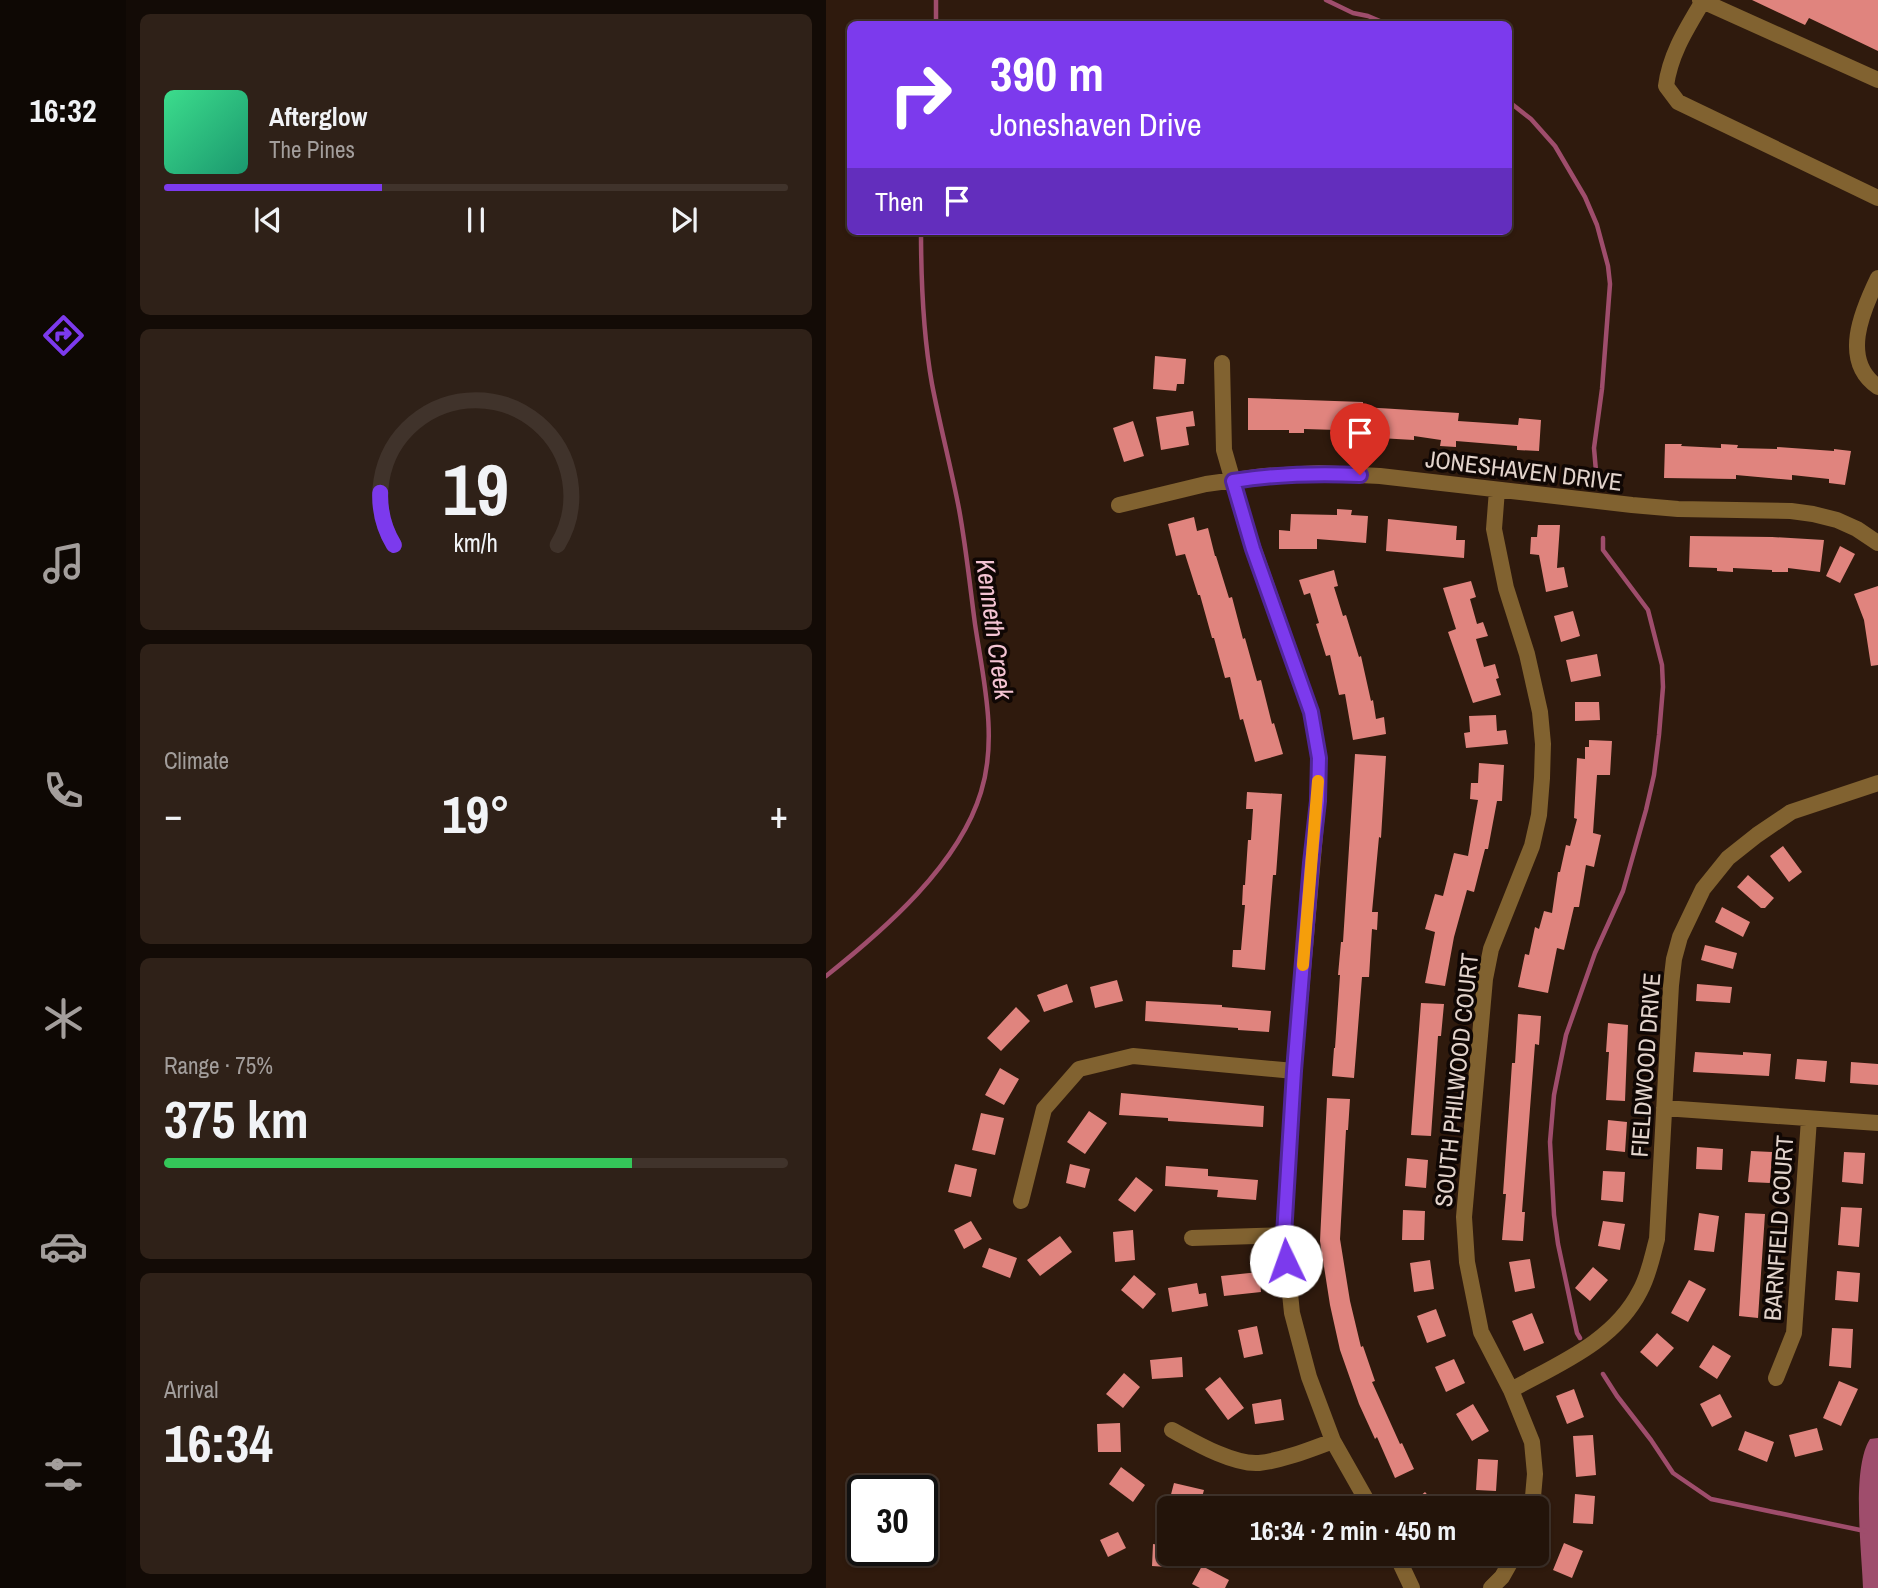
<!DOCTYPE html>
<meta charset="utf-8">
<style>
body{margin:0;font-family:"Archivo Narrow",sans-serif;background:#2f2118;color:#f1f3f6;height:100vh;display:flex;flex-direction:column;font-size:26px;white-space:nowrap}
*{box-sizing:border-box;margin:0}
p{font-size:23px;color:#a39e9c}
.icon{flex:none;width:38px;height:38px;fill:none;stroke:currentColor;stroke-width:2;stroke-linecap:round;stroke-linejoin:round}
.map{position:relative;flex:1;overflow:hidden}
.panel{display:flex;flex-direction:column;gap:14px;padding:14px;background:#130b06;width:700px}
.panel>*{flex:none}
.banner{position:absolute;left:21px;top:21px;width:665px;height:214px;border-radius:10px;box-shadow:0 2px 5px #0004,0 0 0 2px #40332b;background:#7c3aed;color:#fff;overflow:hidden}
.speed{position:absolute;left:21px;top:1475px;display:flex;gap:14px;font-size:35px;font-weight:700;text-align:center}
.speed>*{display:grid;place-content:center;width:91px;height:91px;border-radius:50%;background:#23140a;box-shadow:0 2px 5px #0004,0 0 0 2px #40332b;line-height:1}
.speed .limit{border:4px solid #111;border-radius:10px;background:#fff;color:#111}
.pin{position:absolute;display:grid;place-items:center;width:60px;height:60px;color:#fff;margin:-72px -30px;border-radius:50% 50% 50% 0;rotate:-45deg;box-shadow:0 0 7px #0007}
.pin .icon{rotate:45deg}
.me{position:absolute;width:77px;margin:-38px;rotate:357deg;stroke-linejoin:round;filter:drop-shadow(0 0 5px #0008)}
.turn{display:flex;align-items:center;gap:24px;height:147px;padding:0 28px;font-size:32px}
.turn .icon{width:91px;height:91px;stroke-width:2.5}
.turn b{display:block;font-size:49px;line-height:60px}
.then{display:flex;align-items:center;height:66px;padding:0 28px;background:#0003;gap:14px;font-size:26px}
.big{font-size:52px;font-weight:800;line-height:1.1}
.panel .widget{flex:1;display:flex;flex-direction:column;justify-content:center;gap:10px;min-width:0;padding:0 24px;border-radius:10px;background:#2f2118}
.panel .dial{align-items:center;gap:0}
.dial svg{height:182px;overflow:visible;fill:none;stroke:#40332b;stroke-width:7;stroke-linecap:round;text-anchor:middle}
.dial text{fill:#f1f3f6;stroke:none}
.song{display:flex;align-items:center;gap:21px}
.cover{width:84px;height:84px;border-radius:10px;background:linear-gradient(135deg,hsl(150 70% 55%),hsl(160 70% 35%))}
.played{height:7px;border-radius:4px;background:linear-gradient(90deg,#7c3aed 35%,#40332b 35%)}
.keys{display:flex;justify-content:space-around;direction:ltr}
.heat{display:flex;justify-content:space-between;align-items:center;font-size:38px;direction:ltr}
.charge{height:10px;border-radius:5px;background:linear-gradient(90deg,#34c759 75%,#40332b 0)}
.trip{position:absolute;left:331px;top:1496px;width:392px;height:70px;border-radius:10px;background:#23140a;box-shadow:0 2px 5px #0004,0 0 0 2px #40332b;font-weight:800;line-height:70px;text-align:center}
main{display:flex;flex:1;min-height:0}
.menu{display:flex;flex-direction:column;width:126px;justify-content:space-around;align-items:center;background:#0e0804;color:#a39e9c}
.menu .icon{width:49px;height:49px}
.menu .on{color:#7c3aed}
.menu b{font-size:32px;color:#f1f3f6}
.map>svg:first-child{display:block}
.water{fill:#9f4d6c}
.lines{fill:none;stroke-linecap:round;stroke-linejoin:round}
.stream{stroke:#9f4d6c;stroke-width:4.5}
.building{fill:#e0847e}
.minor{stroke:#816230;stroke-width:16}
.route-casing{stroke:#51269a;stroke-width:18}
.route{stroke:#7c3aed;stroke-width:12}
.slow{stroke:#f59e0b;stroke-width:12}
.labels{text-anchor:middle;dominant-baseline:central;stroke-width:7;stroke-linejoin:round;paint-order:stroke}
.street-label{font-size:24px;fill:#e3d4cc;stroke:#100704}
.water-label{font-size:26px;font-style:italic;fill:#f4c4d3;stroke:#100704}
</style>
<main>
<nav class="menu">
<b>16:32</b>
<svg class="icon on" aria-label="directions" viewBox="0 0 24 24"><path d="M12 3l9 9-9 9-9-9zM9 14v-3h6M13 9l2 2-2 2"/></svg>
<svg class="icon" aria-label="music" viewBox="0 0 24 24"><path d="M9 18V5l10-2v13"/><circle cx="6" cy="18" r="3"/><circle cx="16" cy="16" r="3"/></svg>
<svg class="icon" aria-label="phone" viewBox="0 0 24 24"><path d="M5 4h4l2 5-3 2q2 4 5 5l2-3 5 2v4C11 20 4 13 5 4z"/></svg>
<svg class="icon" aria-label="climate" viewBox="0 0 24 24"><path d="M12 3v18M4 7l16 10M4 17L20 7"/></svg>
<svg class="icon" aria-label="car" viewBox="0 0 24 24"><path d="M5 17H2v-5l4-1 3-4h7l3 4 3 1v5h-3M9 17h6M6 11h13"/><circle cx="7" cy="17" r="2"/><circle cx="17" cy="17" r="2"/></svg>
<svg class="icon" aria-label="filters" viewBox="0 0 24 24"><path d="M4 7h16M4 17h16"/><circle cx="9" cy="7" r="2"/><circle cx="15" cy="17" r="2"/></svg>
</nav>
<section class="panel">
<div class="widget">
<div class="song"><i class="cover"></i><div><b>Afterglow</b><p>The Pines</p></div></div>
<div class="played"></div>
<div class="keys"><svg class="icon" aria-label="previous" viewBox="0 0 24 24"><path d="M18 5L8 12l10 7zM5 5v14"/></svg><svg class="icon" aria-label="pause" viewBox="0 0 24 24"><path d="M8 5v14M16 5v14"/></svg><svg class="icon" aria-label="next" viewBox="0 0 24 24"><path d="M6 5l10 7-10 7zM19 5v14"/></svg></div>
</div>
<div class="widget dial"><svg viewBox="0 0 100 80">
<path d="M14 69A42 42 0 1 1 86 69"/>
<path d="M14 69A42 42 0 0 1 8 46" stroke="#7c3aed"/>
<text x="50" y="56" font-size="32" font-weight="700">19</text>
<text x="50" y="72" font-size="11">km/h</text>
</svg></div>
<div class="widget"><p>Climate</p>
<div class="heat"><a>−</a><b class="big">19°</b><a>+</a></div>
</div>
<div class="widget"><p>Range · 75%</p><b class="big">375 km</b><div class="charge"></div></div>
<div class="widget"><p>Arrival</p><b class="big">16:34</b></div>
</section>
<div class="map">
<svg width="1052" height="1588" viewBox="0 0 1052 1588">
<rect width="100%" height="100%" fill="#2f1a0d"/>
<path class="water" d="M1052 1438V1588H1037C1036 1552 1025 1469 1044 1439Z"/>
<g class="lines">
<path class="stream" d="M500 0 527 13 542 16 561 24
M110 24V0
M682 101 705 119 729 146 759 197 771 225 782 266 784 284 776 389 768 448 771 483
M0 976C58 930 133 865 155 792 172 738 157 678 149 624 144 586 140 547 133 509 125 467 114 426 106 384 97 334 95 282 95 231
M754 1338 751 1333 732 1244 728 1215 724 1142 728 1095 740 1035 769 953 797 891 820 810 828 775 833 735 837 687 836 665 822 610 777 550V538
M777 1374 791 1396 825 1440 847 1473 885 1499 1039 1531"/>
</g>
<path class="building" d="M926 0H1052V51L983 18 979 25Z
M329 356 360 359 358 384H351L350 391 327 389Z
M422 398 537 402V407L633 413 632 421 692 425 693 418 715 420 713 451 691 450V446L630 441V447L614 446 615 440 588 436V440L553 438V435L511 432V430L478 429V433H463V430H422Z
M367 411 369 426 360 427 363 445 335 450 330 417Z
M307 421 318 456 298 462 287 428Z
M839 444H856L855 446 895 448V444L912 445 911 448 951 449V447L1008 451V449L1025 451 1019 485 1003 483V479L966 475V480L910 475V479L838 478Z
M511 509 526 510 525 515 542 516 540 543 491 539V549H453V530L464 531 465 514 511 515Z
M368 517 371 531 382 528 389 556H390L403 598 406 597 417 639 419 638 431 681 435 680 446 724 448 723 457 754 429 762 417 719 414 720 404 677 399 678 388 638H386L374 595H372L359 554 350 556 342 524Z
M562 519 631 526 630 540H639L638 558 560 551Z
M712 525H734L731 568 738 567 742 587 720 592 713 555 704 554 705 537H711Z
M864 536 946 537 998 540 994 572 962 568V572H946V570L907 568V572L891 571V568L863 567Z
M1014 546 1029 554 1014 583 1000 576Z
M508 570 512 586 508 587 517 616 520 615 533 657 535 656 545 701 547 700 550 719 558 717 560 734 527 740 519 694 513 695 504 655 500 656 490 624 493 623 484 593 478 595 473 580Z
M645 581 650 597 644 599 651 624 657 622 662 636 650 639 658 667 669 664 673 678 670 679 675 695 647 703 622 632 630 629 617 588Z
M1052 586V665L1045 666 1038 620 1028 594Z
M747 611 754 636 735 642 728 616Z
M771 654 775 676 745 682 740 660Z
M749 702H773L774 720 749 721Z
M670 715 671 731 680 730 682 744 640 748 638 733 644 732 643 716Z
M763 740 786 741 784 775H771L767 833 775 835 768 867 760 865 753 907H748L738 950 731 948 722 993 692 987 699 954 703 955 709 927 713 929 718 911 726 913 732 872H734L740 845 744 846 751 819 748 818 751 758 759 759V747H763Z
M529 754 560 756 555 838 553 837 546 912H552L551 930 546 929 543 977H536L528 1078 506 1076 508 1048H509L514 975H512L515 942H517Z
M653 763 678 765 676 801H671L662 849H659L648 892 641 890 628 937 619 986 599 983 609 932 599 929 609 894 617 896 628 853 642 856 652 800 644 799 645 783H652Z
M421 792 456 794 450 875H447L439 970 406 967 407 950H415L419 905H416L417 885H419L422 840H425L427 809H420Z
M957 846 976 872 963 882 944 856Z
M922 875 948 898 939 908H935L911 887Z
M896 907 924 922 917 937 889 922Z
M879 945 911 953 907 969 875 960Z
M291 980 297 1001 269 1008 264 987Z
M241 984 247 1002 218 1012 211 995Z
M871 984 906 987 904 1003 870 1001Z
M320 1001 396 1005V1007L445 1011 443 1032 412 1030V1028L319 1021Z
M595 1003 618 1004 615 1036H612L605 1136 585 1135Z
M190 1007 204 1021 175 1051 161 1038Z
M692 1014 715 1016 713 1045 709 1044 696 1212H699L697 1241 676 1240 680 1194H677L684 1093 686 1063H689Z
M782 1023 802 1025 799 1101 780 1100 783 1052H780Z
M869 1052 917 1055V1052L945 1054 943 1076 867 1072Z
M971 1059 1001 1061 999 1082 969 1079Z
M1025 1062 1052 1064V1085L1024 1083Z
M174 1068 193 1079 178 1105 159 1095Z
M295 1093 438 1106 437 1127 342 1121V1118L293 1115Z
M501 1098 524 1099 522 1130H520L514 1239 524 1301 535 1347 537 1346 549 1381 546 1382 574 1444 576 1443 588 1469 569 1478 551 1437 549 1439 533 1404 514 1350 504 1305 494 1241Z
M263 1111 281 1123 259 1154 241 1142Z
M155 1113 178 1118 169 1155 146 1150Z
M782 1120 801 1122 799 1152 780 1150Z
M871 1147 897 1149 896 1170 870 1169Z
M925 1151 946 1152 944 1183 922 1182Z
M1018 1152 1039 1153 1037 1184 1016 1182Z
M581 1158 602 1160 600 1188 579 1186Z
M129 1164 151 1169 145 1197 122 1192Z
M244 1164 264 1169 259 1188 240 1183Z
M340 1166 382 1169V1176L432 1180 430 1200 391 1197 392 1190 339 1186Z
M777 1171 799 1172 797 1202 775 1200Z
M310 1177 327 1190 309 1212 292 1200Z
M1015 1207 1036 1208 1033 1247 1012 1245Z
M577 1210 599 1211 598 1240H576Z
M873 1213 893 1216 888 1252 868 1250Z
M919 1213 939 1214 932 1318 913 1316Z
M145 1221 156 1239 138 1249 128 1230Z
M777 1221 799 1224 794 1250 772 1246Z
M307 1230 309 1260 289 1262 287 1232Z
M234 1236 246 1252 214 1276 201 1260Z
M163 1248 191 1258 184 1278 156 1267Z
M704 1259 709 1288 689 1292 683 1262Z
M604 1260 608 1289 588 1292 584 1263Z
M767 1267 782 1280 764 1301 749 1288Z
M1011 1271 1034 1273 1032 1302 1009 1300Z
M433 1272 435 1292 398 1296 395 1276Z
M308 1275 330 1294 317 1309 295 1290Z
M863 1280 880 1289 862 1322 845 1313Z
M371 1283 373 1294 380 1293 382 1306 346 1312 342 1288Z
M610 1309 620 1336 601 1343 591 1316Z
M706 1313 718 1343 698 1351 686 1321Z
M431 1326 437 1354 418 1358 412 1330Z
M1006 1328 1027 1329 1025 1368 1003 1366Z
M831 1333 848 1348 831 1367 814 1352Z
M887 1345 905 1356 891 1379 873 1367Z
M356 1357 357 1377 326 1379 324 1360Z
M628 1359 639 1383 620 1392 609 1367Z
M298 1373 314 1387 297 1408 280 1394Z
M394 1377 418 1408 402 1420 379 1389Z
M1013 1381 1032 1389 1015 1426 997 1418Z
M748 1389 758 1417 741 1424 730 1396Z
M894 1394 906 1417 886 1427 874 1404Z
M455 1399 458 1420 429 1424 426 1404Z
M647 1404 663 1431 646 1441 630 1414Z
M294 1423 295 1452H272L271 1424Z
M991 1428 997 1450 969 1457 963 1435Z
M919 1431 948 1442 941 1462 912 1450Z
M767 1435 770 1475 750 1477 747 1436Z
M652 1459 672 1460 670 1491 650 1490Z
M295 1467 319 1485 307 1502 283 1484Z
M348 1483 378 1490 373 1508 343 1502Z
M599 1492 613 1508H580Z
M749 1494 769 1496 767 1524 747 1523Z
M474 1495 476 1508H392L393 1497 434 1501Z
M292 1532 300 1548 282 1557 274 1540Z
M738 1543 757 1551 746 1578 727 1570Z
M327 1544 343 1546V1554H357L356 1568 326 1566Z
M376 1566 403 1580 399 1588H374L366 1584Z"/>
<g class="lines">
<path class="minor" d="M874 0 1052 80
M877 1C861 28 844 54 840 86L852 102 1052 198
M1052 278C1036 311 1014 361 1052 387
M396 363 398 450 421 530 485 712 493 758 492 801 468 1071 458 1235 466 1313 483 1377 507 1441 545 1508
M671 490 668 529 680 588 701 654 714 712 717 744 716 778 713 815 706 846 665 949 659 979 638 1217 641 1262 655 1332 685 1390 706 1442 709 1474 706 1508
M293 505 380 484 438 476 493 473 554 476 806 505 852 509 965 511 987 514 1011 520 1031 529 1052 543
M838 1108 1052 1123
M195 1201 218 1109 253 1069 307 1056 468 1071
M366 1238 458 1235
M950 1378 968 1333 983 1119
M685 1390C732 1364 788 1342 814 1291 823 1275 826 1257 831 1239L845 985 848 959 854 937 865 914 877 889 902 858 931 835 965 812 1052 783
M346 1430C368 1442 407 1465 433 1463 458 1460 483 1450 507 1441
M570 1554 586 1588
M665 1588 676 1577 689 1554"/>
</g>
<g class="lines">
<g class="route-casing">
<path id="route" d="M460 1261 458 1235 468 1071 485 863 492 801 493 758 485 712 427 549 407 481C450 474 490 473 534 475"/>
</g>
<use href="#route" class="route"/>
<path class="slow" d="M477 965 492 781"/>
</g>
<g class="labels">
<g class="street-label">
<text transform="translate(698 470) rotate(7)">JONESHAVEN DRIVE</text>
<text transform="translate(819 1065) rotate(-86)">FIELDWOOD DRIVE</text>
<text transform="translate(630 1080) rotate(-84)">SOUTH PHILWOOD COURT</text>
<text transform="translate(952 1228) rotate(-86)">BARNFIELD COURT</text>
</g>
<g class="water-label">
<text transform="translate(169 629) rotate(82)">Kenneth Creek</text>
</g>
</g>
</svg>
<div class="speed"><div class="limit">30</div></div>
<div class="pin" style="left:534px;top:475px;background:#d93025"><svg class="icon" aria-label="arrive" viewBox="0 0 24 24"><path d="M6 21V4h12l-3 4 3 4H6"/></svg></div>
<svg class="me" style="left:460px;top:1261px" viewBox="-20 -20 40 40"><circle r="19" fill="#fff"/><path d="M0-13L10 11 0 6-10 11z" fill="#7c3aed"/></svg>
<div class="trip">16:34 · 2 min · 450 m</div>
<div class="banner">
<div class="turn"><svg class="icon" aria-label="right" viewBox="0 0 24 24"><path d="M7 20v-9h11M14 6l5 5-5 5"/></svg><div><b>390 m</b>Joneshaven Drive</div></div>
<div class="then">Then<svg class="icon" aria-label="arrive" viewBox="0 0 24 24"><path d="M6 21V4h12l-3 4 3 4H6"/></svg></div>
</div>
</div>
</main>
